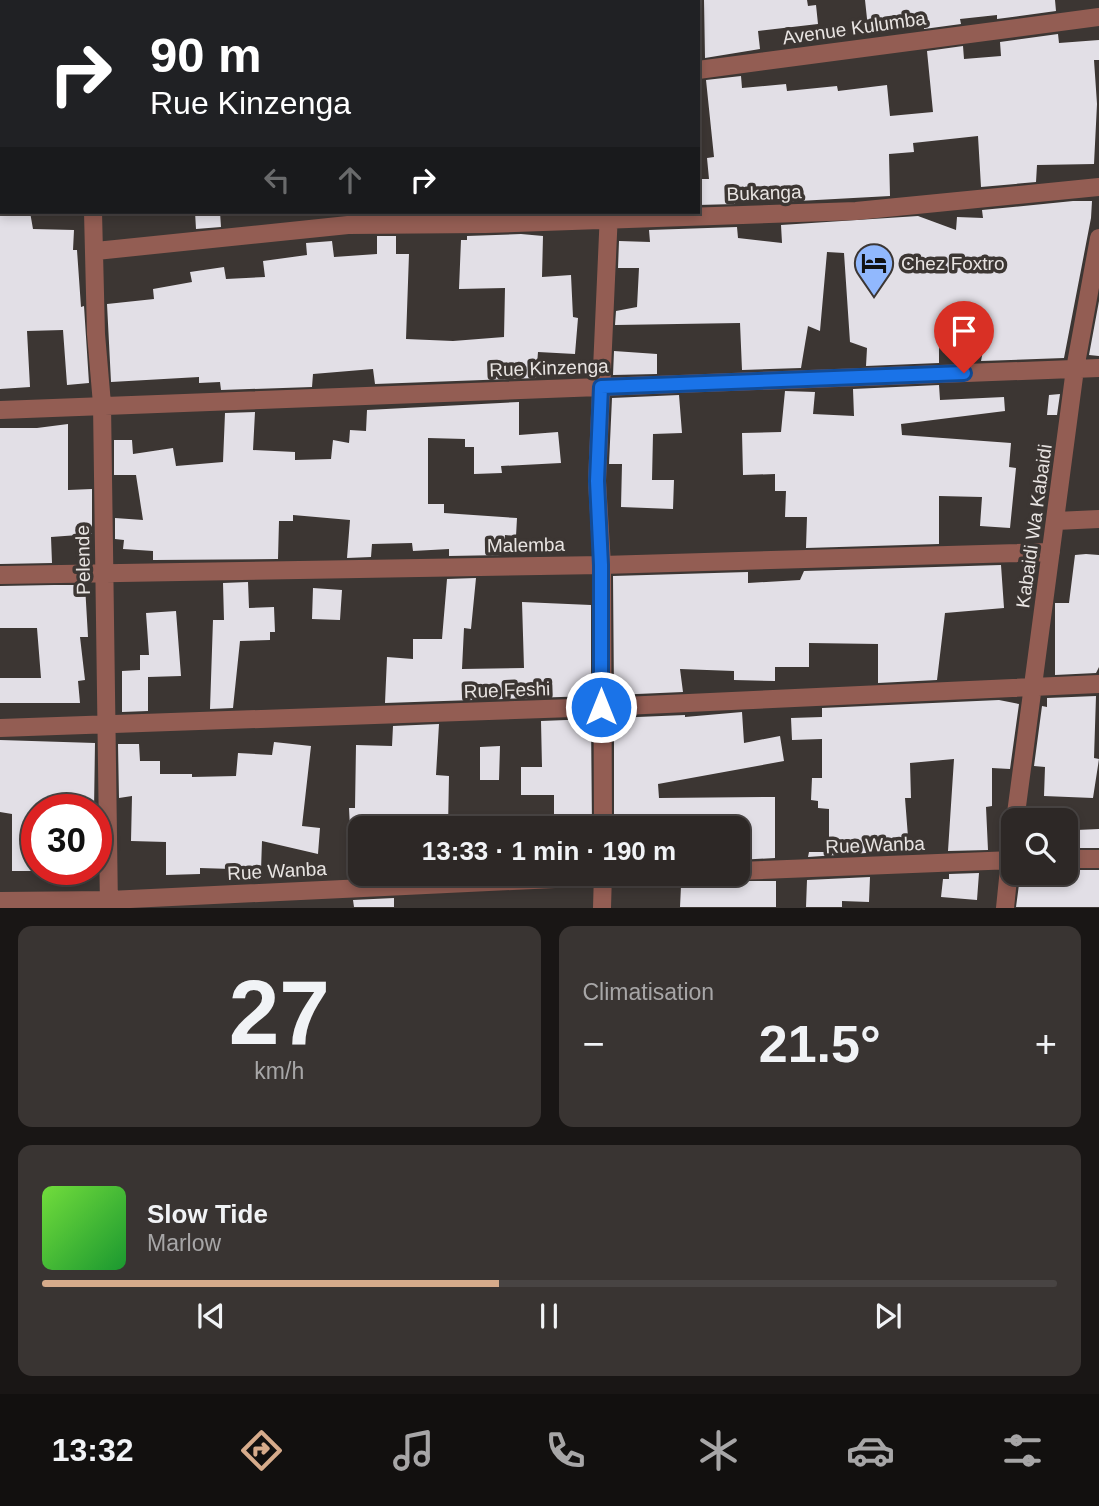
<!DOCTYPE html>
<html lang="fr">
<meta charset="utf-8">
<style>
body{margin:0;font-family:Arial,sans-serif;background:#393432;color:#f1f3f6;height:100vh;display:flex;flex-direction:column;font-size:26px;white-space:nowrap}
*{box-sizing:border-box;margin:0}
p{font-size:23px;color:#a7a6a7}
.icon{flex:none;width:38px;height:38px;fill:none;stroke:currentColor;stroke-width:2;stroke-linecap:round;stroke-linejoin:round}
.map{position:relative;height:908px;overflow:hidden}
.details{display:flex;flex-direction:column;gap:18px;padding:18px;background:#191615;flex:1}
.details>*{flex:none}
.guide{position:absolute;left:0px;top:0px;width:700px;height:214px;box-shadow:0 4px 10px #0003,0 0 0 2px #484443;background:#202124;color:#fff;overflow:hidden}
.tools{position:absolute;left:1001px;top:808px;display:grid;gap:14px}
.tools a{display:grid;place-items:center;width:77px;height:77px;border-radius:14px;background:#2d2826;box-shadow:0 4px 10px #0003,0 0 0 2px #484443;font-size:35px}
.speed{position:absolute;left:21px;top:794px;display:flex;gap:14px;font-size:35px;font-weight:700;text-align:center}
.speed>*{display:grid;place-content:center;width:91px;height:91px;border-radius:50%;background:#2d2826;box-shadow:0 4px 10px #0003,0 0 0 2px #484443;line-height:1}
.speed .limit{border:10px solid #d22;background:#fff;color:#111}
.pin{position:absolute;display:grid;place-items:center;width:60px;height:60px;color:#fff;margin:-72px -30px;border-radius:50% 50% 50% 0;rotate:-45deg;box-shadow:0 0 7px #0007}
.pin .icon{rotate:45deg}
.me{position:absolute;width:77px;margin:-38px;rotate:0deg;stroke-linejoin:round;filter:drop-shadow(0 0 5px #0008)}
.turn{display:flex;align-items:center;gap:24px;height:147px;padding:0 35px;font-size:32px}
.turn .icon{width:91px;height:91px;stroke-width:2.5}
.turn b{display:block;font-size:49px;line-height:60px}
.lanes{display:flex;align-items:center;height:66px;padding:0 35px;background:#0003;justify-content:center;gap:35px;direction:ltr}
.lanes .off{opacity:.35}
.big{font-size:52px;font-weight:600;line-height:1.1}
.details .tile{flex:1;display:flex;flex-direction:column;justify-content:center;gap:10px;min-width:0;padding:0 24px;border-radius:14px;background:#393432}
.details .dial{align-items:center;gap:0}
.dial b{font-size:91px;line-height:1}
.song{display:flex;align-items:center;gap:21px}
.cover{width:84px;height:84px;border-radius:10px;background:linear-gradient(135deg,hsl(100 70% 55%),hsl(130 70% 35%))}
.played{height:7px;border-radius:4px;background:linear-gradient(90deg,#d6ab8b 45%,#484443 45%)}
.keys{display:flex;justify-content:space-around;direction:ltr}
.heat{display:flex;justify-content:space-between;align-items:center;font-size:38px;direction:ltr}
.details .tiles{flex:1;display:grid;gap:18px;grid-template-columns:1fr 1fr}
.tile:last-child{grid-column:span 2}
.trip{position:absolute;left:348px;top:816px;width:402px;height:70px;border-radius:14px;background:#2d2826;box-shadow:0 4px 10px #0003,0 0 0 2px #484443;font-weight:600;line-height:70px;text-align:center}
.tab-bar{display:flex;height:112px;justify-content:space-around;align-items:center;background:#12100f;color:#a7a6a7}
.tab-bar .icon{width:49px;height:49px}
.tab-bar .selected{color:#d6ab8b}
.tab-bar b{font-size:32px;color:#f1f3f6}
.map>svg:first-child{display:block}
.building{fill:#e2dfe6}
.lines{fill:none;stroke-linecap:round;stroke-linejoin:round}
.minor{stroke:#935d53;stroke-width:18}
.route-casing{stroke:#114b97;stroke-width:18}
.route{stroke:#1a73e8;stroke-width:12}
.labels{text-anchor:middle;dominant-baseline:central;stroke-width:7;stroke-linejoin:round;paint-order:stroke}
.street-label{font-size:19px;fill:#e8e4e2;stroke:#3c3633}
.poi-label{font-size:19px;fill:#e8e4e2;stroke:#3c3633;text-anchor:start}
</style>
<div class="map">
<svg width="1099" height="908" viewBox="0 0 1099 908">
<rect width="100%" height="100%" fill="#3c3633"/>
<path class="building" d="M704 0H807L808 6 816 5 818 24 758 31 760 49 705 58Z
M865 0H1055L1056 11 997 19V15L960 19 961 24 924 29V25L908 27V24L868 28Z
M1058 34 1059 43 1099 40V60H1094L1097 104 1094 164 1037 165 1036 182 981 187 978 136 913 143 914 152 889 154 890 196 780 202V192L734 196 735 204 698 205V179H709L707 158 714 157 706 80 741 76 742 88 786 84 787 91 837 86 838 91 887 85 890 116 933 112 927 51 963 46 964 59 1001 56 1000 42Z
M1073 201H1092L1091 218 1064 358 981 361 987 331 939 336V363L866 366 867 348 850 342 844 253 827 252 820 331 808 326 801 368 742 370 740 323 615 325 616 311 637 307 639 268H618L619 241 650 242 649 230 737 227 738 238 782 243 781 225 918 216 956 230 957 217 983 218 982 210Z
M0 212H30L33 229 74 230 73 250H77L81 307 84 306 89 383 67 385 63 330 27 331 30 387 0 389Z
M195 212H220L221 227 196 229Z
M521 234 543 236 542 277 571 275 573 317 578 318 575 354 538 352 536 378 375 384 373 369 313 374 312 387 221 390 220 382 199 383V377L111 382 107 304 154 299 153 289 192 282 190 272 224 267 226 279 265 277 263 261 307 255 306 243 332 241 334 257 377 254V236H396V254H409L406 339 453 341 504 337 505 288 459 289 461 240H467V236Z
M1099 301V356L1089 355Z
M614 351 657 354V374L613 375Z
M939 385 940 400 1004 397 1005 411 901 424 902 435 1011 443 1009 467 1016 468 1010 528 980 526 982 497 939 496V544L806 548 807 517H785L786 491H775V474L743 475 742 433 781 432 785 391 815 392 813 414 854 416 853 389Z
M1060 394 1057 415H1047L1049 395Z
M679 395 682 433 653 434 652 480H674L673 509 621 507 622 464H609L612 398Z
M519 402V435L558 432 561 463 501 466 502 473 474 474V447H465V439L428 438V504H444V513L517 518 516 536 505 535 503 555 449 556V549L413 551 412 543 372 544 371 557 347 558 350 520 293 515V521H279L278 559 153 560V551L123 549 124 540 115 539V518L143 520 136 475H114V440H132L133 454 173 448 176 466 223 462 225 413 255 412 253 450 295 452V460L331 459 333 440 349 443 350 430 366 431 367 410Z
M68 424V490L92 489V534L51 537 52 563 0 564V428H37Z
M1086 554 1099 555V667L1096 673 1055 675V603H1069L1075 555Z
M1001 565 1004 608 945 613 937 680 878 683V644L809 643V667H775V681L734 680V671L680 669 683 692 614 695 613 576 748 572V583L800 580 804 571Z
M476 578 471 629 464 628 462 669 524 668 522 602 591 605V696L385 703 387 657 413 659V639H442L447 579Z
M248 582 249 608 274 607 275 632H270V640L240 641 233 708 210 709 213 620H224L223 583Z
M54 585H85L88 637H80L85 680 78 681 80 703H0V678H41L37 628H0V586Z
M313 588 342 590 340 620 312 619Z
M176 611 181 676 148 677V711L122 712V671L140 670V655H149L146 613Z
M1096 696 1094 758 1099 759 1093 798 1044 796 1045 767 1034 766 1042 706 1047 707V698Z
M999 700 1019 704 1010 769 992 768V806L986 807 988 850 948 851 954 759 910 763 911 798H905L909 850 808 857 809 852H829V809L818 808V801L811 800 812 778H822V739L792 740 791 718 822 717V708Z
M742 712 744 743 780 736 784 761 658 784 659 798 775 797V858L738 860V828H614V718L685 715V717Z
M591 719 592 828H554V795H521V767H542L541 721Z
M439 724 436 775 449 776 448 828H350L349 808H355L356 745 392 746 393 726Z
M0 740 95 743 94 810H34L33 871H12V814L0 812Z
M274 742 311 746 302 826 320 828 318 854 262 841 261 870 200 868V874L166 875V842L131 841 132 796 119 798 118 744H139L140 761H160V774H192V777L236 776 238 753 272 755Z
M500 746 499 780H480V747Z
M1099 829V848H1076L1077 830Z
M1075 870H1099V907H1016L1020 877H1045L1075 873Z
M979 873 977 900 941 897 943 879H949V874Z
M870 877 869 902 842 901V907H806L807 880Z
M726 881H776V907H680L681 886H726Z
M394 898V907H354L353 900Z"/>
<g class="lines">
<path class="minor" d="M93 2V0
M612 2V0
M698 70 1099 17
M0 170 2 169
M93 212 96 334 102 404 109 908
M96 251 348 225 485 224 856 211 1099 187
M0 410 1099 368
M1056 521 1099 519
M0 575 602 565 1051 552
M0 728 602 707 1099 684
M1015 821 1075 369 1099 238
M603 828 602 565 597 481 609 212
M1066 859H1099
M738 871 1013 860
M0 901 109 900 681 873
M602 908 603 873
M1005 908 1013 830"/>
</g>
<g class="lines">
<g class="route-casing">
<path id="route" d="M601 707V565L597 481 601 387 964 373"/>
</g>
<use href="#route" class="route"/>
</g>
<defs>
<g id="hotel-pin" transform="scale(2.0125)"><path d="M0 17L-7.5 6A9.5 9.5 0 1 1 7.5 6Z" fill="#91b8fd" stroke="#3c3633"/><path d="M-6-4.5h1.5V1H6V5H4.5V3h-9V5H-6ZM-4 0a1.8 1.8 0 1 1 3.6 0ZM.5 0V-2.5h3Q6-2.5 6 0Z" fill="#111"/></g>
</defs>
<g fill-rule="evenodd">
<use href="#hotel-pin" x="874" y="263"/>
</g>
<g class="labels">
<g class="street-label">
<text transform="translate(854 28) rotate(-8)">Avenue Kulumba</text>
<text transform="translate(764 193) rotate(-2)">Bukanga</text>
<text transform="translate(549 368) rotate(-2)">Rue Kinzenga</text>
<text transform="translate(1034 526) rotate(-82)">Kabaidi Wa Kabaidi</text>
<text transform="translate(526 545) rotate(-1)">Malemba</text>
<text transform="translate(83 560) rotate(-91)">Pelende</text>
<text transform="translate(507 690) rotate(-2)">Rue Feshi</text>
<text transform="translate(875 845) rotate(-2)">Rue Wanba</text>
<text transform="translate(277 871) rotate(-3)">Rue Wanba</text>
</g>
<g class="poi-label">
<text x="901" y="263">Chez Foxtro</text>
</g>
</g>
</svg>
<div class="tools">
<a><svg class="icon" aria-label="search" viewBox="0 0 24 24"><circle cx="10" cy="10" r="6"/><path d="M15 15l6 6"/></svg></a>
</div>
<div class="speed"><div class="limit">30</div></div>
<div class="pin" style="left:964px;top:373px;background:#d93025"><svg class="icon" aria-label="arrive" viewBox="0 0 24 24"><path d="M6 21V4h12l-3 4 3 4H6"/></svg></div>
<svg class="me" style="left:601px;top:707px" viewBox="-20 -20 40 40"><circle r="17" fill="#1a73e8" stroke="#fff" stroke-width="3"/><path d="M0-11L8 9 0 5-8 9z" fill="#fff"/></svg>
<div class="trip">13:33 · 1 min · 190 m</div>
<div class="guide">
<div class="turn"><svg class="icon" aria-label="right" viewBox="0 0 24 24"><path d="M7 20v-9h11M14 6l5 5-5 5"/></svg><div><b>90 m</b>Rue Kinzenga</div></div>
<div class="lanes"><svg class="icon off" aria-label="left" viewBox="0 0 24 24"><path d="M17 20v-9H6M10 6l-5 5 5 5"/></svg><svg class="icon off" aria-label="ahead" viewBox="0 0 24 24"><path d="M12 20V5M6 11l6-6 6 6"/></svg><svg class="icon" aria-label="right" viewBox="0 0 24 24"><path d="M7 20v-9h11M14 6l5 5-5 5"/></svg></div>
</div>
</div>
<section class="details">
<div class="tiles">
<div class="tile dial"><b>27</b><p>km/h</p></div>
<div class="tile"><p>Climatisation</p>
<div class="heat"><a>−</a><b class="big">21.5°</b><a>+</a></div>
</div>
<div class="tile">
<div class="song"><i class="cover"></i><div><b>Slow Tide</b><p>Marlow</p></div></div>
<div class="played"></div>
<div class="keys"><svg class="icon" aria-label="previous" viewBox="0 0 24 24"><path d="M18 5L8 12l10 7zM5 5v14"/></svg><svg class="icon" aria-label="pause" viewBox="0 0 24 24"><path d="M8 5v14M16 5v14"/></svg><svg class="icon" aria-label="next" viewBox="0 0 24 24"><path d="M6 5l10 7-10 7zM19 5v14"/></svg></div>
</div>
</div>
</section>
<nav class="tab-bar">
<b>13:32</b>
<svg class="icon selected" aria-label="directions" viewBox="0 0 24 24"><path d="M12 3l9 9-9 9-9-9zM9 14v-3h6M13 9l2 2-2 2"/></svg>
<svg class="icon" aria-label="music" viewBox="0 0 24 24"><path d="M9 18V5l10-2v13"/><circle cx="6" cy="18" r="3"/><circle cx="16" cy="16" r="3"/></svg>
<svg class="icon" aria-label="phone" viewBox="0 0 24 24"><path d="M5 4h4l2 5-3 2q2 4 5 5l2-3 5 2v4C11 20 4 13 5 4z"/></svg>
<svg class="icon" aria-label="climate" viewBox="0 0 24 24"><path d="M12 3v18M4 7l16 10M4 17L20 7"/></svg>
<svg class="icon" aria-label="car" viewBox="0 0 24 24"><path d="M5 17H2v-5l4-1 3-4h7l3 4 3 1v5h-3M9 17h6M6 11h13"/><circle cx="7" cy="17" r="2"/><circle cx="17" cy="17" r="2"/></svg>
<svg class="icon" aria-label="filters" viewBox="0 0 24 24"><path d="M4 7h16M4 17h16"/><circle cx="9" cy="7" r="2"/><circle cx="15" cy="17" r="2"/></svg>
</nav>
